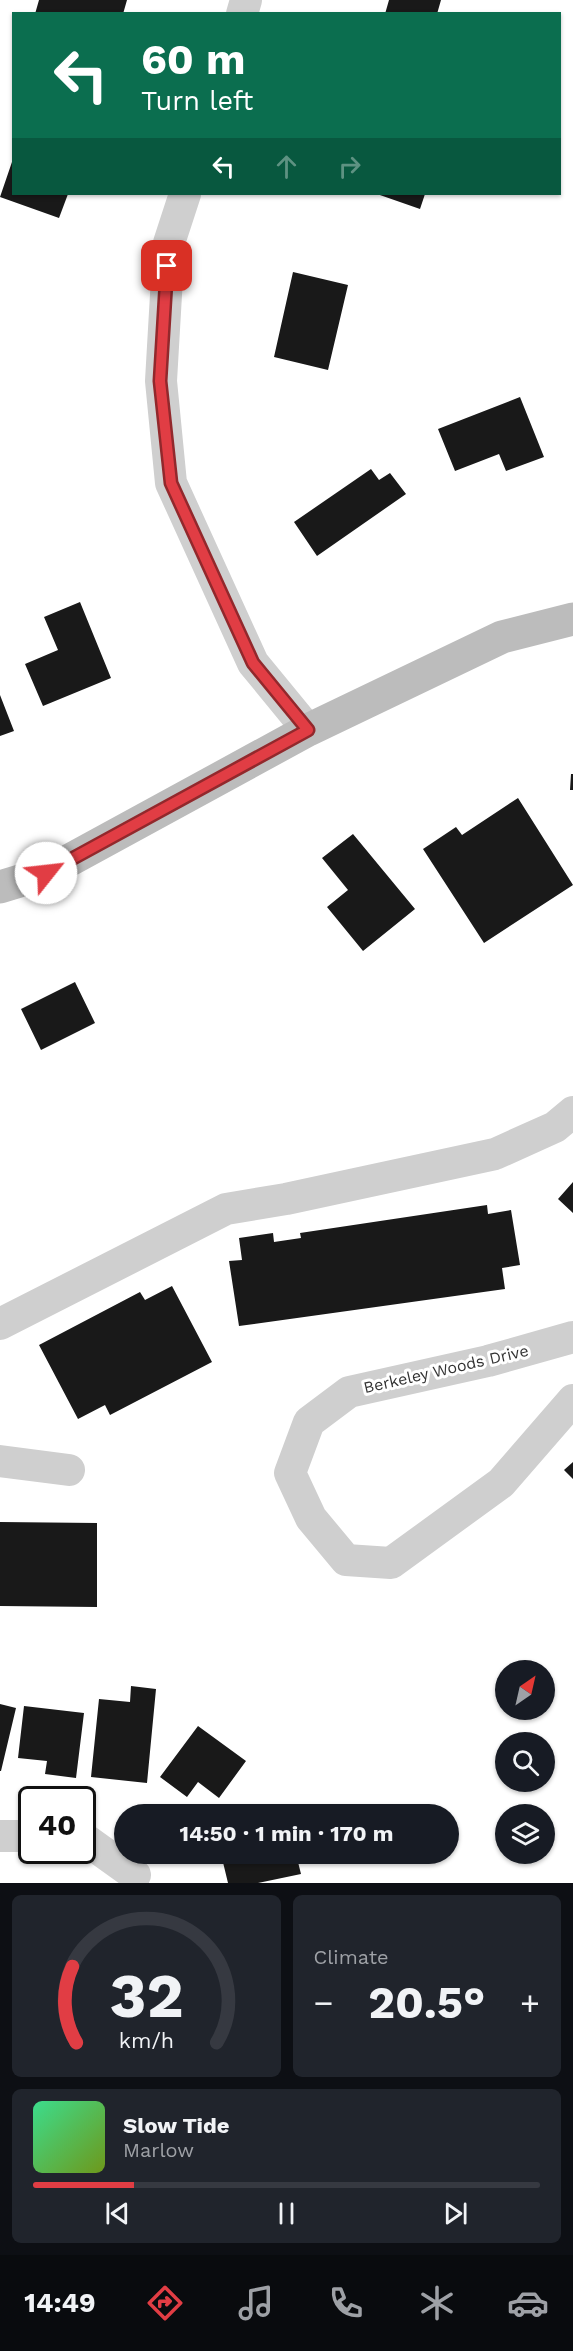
<!DOCTYPE html>
<meta charset="utf-8">
<style>
body{margin:0;font-family:"Work Sans",sans-serif;background:#20242c;color:#f1f3f6;height:100vh;display:flex;flex-direction:column;font-size:22px;white-space:nowrap}
*{box-sizing:border-box;margin:0}
p{font-size:20px;color:#9ea1a6}
.icon{flex:none;width:33px;height:33px;fill:none;stroke:currentColor;stroke-width:2;stroke-linecap:round;stroke-linejoin:round}
.map{position:relative;height:1883px;overflow:hidden}
.drawer{display:flex;flex-direction:column;gap:12px;padding:12px;background:#0d0f14;flex:1}
.drawer>*{flex:none}
.banner{position:absolute;left:12px;top:12px;width:549px;height:183px;border-radius:0px;box-shadow:0 2px 4px #0004;background:#0b6e4f;color:#fff;overflow:hidden}
.needle{width:39px;rotate:34deg}
.tools{position:absolute;left:495px;top:1660px;display:grid;gap:12px}
.tools a{display:grid;place-items:center;width:60px;height:60px;border-radius:50%;background:#171b24;box-shadow:0 2px 4px #0004;font-size:30px}
.speed{position:absolute;left:18px;top:1786px;display:flex;gap:12px;font-size:30px;font-weight:700;text-align:center}
.speed>*{display:grid;place-content:center;width:78px;height:78px;border-radius:50%;background:#171b24;box-shadow:0 2px 4px #0004;line-height:1}
.speed .limit{border:3px solid #111;border-radius:9px;background:#fff;color:#111}
.pin{position:absolute;display:grid;place-items:center;width:51px;height:51px;color:#fff;margin:-26px;border-radius:12px;box-shadow:0 3px 9px #0006}
.me{position:absolute;width:66px;margin:-33px;rotate:61deg;stroke-linejoin:round;filter:drop-shadow(0 0 4px #0008)}
.turn{display:flex;align-items:center;gap:21px;height:126px;padding:0 30px;font-size:27px}
.turn .icon{width:78px;height:78px;stroke-width:2.5}
.turn b{display:block;font-size:42px;line-height:51px}
.lanes{display:flex;align-items:center;height:57px;padding:0 30px;background:#0003;justify-content:center;gap:30px;direction:ltr}
.lanes .off{opacity:.35}
.big{font-size:45px;font-weight:700;line-height:1.1}
.drawer .widget{flex:1;display:flex;flex-direction:column;justify-content:center;gap:9px;min-width:0;padding:0 21px;border-radius:9px;background:#20242c}
.drawer .dial{align-items:center;gap:0}
.dial svg{height:156px;overflow:visible;fill:none;stroke:#363941;stroke-width:7;stroke-linecap:round;text-anchor:middle}
.dial text{fill:#f1f3f6;stroke:none}
.song{display:flex;align-items:center;gap:18px}
.cover{width:72px;height:72px;border-radius:9px;background:linear-gradient(135deg,hsl(150 70% 55%),hsl(80 70% 35%))}
.played{height:6px;border-radius:3px;background:linear-gradient(90deg,#e13d44 20%,#363941 20%)}
.keys{display:flex;justify-content:space-around;direction:ltr}
.heat{display:flex;justify-content:space-between;align-items:center;font-size:33px;direction:ltr}
.drawer .tiles{flex:1;display:grid;gap:12px;grid-template-columns:1fr 1fr}
.widget:last-child{grid-column:span 2}
.trip{position:absolute;left:114px;top:1804px;width:345px;height:60px;border-radius:30px;background:#171b24;box-shadow:0 2px 4px #0004;font-weight:700;line-height:60px;text-align:center}
.menu{display:flex;height:96px;justify-content:space-around;align-items:center;background:#090b0e;color:#9ea1a6}
.menu .icon{width:42px;height:42px}
.menu .active{color:#e13d44}
.menu b{font-size:27px;color:#f1f3f6}
.map>svg:first-child{display:block}
.building{fill:#191919}
.lines{fill:none;stroke-linecap:round;stroke-linejoin:round}
.street{stroke:#cfcfcf;stroke-width:32}
.secondary{stroke:#bcbcbc;stroke-width:33}
.route-casing{stroke:#92282c;stroke-width:15}
.route{stroke:#e13d44;stroke-width:10}
.labels{text-anchor:middle;dominant-baseline:central;stroke-width:6;stroke-linejoin:round;paint-order:stroke}
.street-label{font-size:16px;fill:#323232;stroke:#fff}
</style>
<div class="map">
<svg width="573" height="1883" viewBox="0 0 573 1883">
<rect width="100%" height="100%" fill="#fff"/>
<path class="building" d="M39 0H127L123 14H35Z
M389 0H441L437 14H385Z
M13 159 14 194H68L59 218 0 197Z
M377 194H425L420 209Z
M293 272 348 285 328 370 274 357Z
M520 397 544 457 506 471 499 454 455 471 438 429Z
M371 469 379 480 390 473 406 494 317 556 294 522Z
M80 602 111 678 43 706 25 664 58 650 44 617Z
M0 695 14 731 0 736Z
M571 774H573V790H570Z
M518 798 573 885 484 943 423 849 456 827 462 835Z
M353 834 415 909 363 951 327 907 348 890 322 858Z
M75 982 95 1023 41 1050 21 1009Z
M573 1182V1213L558 1199Z
M487 1205 488 1214 511 1210 520 1265 502 1268 505 1289 239 1326 229 1261 242 1260 239 1238 273 1233 274 1242 301 1238 300 1233Z
M172 1286 212 1362 110 1415 105 1405 78 1419 39 1345 140 1292 145 1300Z
M573 1462V1479L564 1470Z
M0 1522 97 1523V1607L0 1606Z
M131 1686 156 1689 147 1783 91 1777 99 1699 130 1702Z
M0 1704 16 1708 1 1771H0Z
M24 1706 84 1713 76 1778 45 1774 47 1761 18 1758Z
M198 1726 246 1761 219 1798 198 1782 187 1797 160 1777Z
M221 1854H296L301 1874 258 1883H228Z"/>
<g class="lines">
<path class="street" d="M242 14 246 0
M185 194 169 243 161 381 171 483 253 663 308 730
M0 1324 226 1209 286 1199 495 1154 555 1127 573 1112
M573 1337 488 1361 349 1392 309 1422 290 1473 311 1518 346 1560 391 1563 501 1483 573 1400
M0 1461 69 1470
M0 1836H32
M82 1837 135 1875"/>
<path class="secondary" d="M0 887 46 873 308 730 502 637 573 619"/>
</g>
<g class="lines">
<g class="route-casing">
<path id="route" d="M46 873 308 730 253 663 171 483 160 381 167 266"/>
</g>
<use href="#route" class="route"/>
</g>
<g class="labels">
<g class="street-label">
<text transform="translate(446 1369) rotate(-13)">Berkeley Woods Drive</text>
</g>
</g>
</svg>
<div class="tools">
<a><svg class="needle" viewBox="-14 -14 28 28"><path d="M0-13l5 13h-10z" fill="#e53935"/><path d="M0 13l5-13h-10z" fill="#9ea1a6"/></svg></a>
<a><svg class="icon" aria-label="search" viewBox="0 0 24 24"><circle cx="10" cy="10" r="6"/><path d="M15 15l6 6"/></svg></a>
<a><svg class="icon" aria-label="layers" viewBox="0 0 24 24"><path d="M12 4l9 5-9 5-9-5zM3 14l9 5 9-5"/></svg></a>
</div>
<div class="speed"><div class="limit">40</div></div>
<div class="pin" style="left:167px;top:266px;background:#d93025"><svg class="icon" aria-label="arrive" viewBox="0 0 24 24"><path d="M6 21V4h12l-3 4 3 4H6"/></svg></div>
<svg class="me" style="left:46px;top:873px" viewBox="-20 -20 40 40"><circle r="19" fill="#fff"/><path d="M0-13L10 11 0 6-10 11z" fill="#e13d44"/></svg>
<div class="trip">14:50 · 1 min · 170 m</div>
<div class="banner">
<div class="turn"><svg class="icon" aria-label="left" viewBox="0 0 24 24"><path d="M17 20v-9H6M10 6l-5 5 5 5"/></svg><div><b>60 m</b>Turn left</div></div>
<div class="lanes"><svg class="icon" aria-label="left" viewBox="0 0 24 24"><path d="M17 20v-9H6M10 6l-5 5 5 5"/></svg><svg class="icon off" aria-label="ahead" viewBox="0 0 24 24"><path d="M12 20V5M6 11l6-6 6 6"/></svg><svg class="icon off" aria-label="right" viewBox="0 0 24 24"><path d="M7 20v-9h11M14 6l5 5-5 5"/></svg></div>
</div>
</div>
<section class="drawer">
<div class="tiles">
<div class="widget dial"><svg viewBox="0 0 100 80">
<path d="M14 69A42 42 0 1 1 86 69"/>
<path d="M14 69A42 42 0 0 1 12 30" stroke="#e13d44"/>
<text x="50" y="56" font-size="32" font-weight="700">32</text>
<text x="50" y="72" font-size="11">km/h</text>
</svg></div>
<div class="widget"><p>Climate</p>
<div class="heat"><a>−</a><b class="big">20.5°</b><a>+</a></div>
</div>
<div class="widget">
<div class="song"><i class="cover"></i><div><b>Slow Tide</b><p>Marlow</p></div></div>
<div class="played"></div>
<div class="keys"><svg class="icon" aria-label="previous" viewBox="0 0 24 24"><path d="M18 5L8 12l10 7zM5 5v14"/></svg><svg class="icon" aria-label="pause" viewBox="0 0 24 24"><path d="M8 5v14M16 5v14"/></svg><svg class="icon" aria-label="next" viewBox="0 0 24 24"><path d="M6 5l10 7-10 7zM19 5v14"/></svg></div>
</div>
</div>
</section>
<nav class="menu">
<b>14:49</b>
<svg class="icon active" aria-label="directions" viewBox="0 0 24 24"><path d="M12 3l9 9-9 9-9-9zM9 14v-3h6M13 9l2 2-2 2"/></svg>
<svg class="icon" aria-label="music" viewBox="0 0 24 24"><path d="M9 18V5l10-2v13"/><circle cx="6" cy="18" r="3"/><circle cx="16" cy="16" r="3"/></svg>
<svg class="icon" aria-label="phone" viewBox="0 0 24 24"><path d="M5 4h4l2 5-3 2q2 4 5 5l2-3 5 2v4C11 20 4 13 5 4z"/></svg>
<svg class="icon" aria-label="climate" viewBox="0 0 24 24"><path d="M12 3v18M4 7l16 10M4 17L20 7"/></svg>
<svg class="icon" aria-label="car" viewBox="0 0 24 24"><path d="M5 17H2v-5l4-1 3-4h7l3 4 3 1v5h-3M9 17h6M6 11h13"/><circle cx="7" cy="17" r="2"/><circle cx="17" cy="17" r="2"/></svg>
</nav>
